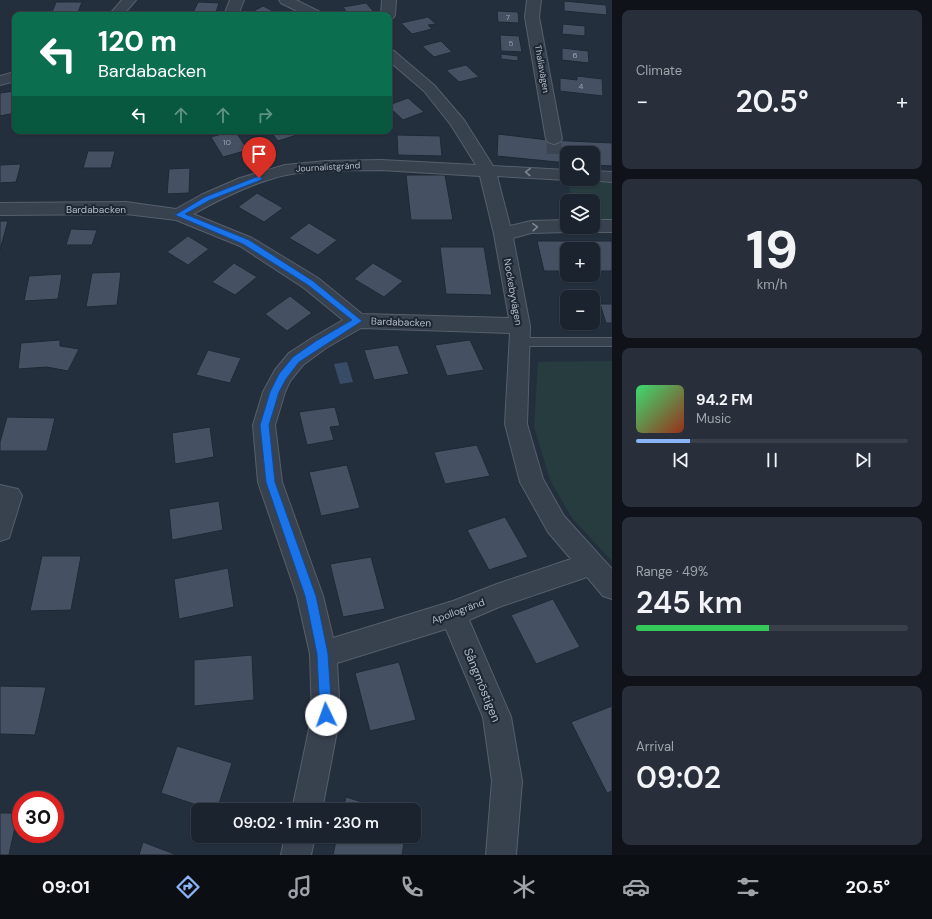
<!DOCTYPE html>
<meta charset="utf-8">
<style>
body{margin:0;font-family:"DM Sans",sans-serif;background:#282f3a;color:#f1f3f6;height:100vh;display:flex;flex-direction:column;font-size:15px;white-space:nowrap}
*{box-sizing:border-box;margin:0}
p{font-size:13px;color:#a0a4aa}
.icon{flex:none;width:22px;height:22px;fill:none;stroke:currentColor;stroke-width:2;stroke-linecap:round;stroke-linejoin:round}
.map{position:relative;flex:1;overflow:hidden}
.sheet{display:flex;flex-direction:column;gap:10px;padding:10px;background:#0f1319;width:320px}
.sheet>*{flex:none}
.guide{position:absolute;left:12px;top:12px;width:380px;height:122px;border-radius:8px;box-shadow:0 1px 3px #0004,0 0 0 1px #39404a;background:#0b6e4f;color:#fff;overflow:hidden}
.buttons{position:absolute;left:560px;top:146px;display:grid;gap:8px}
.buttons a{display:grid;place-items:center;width:40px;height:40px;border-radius:8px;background:#1b232e;box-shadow:0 1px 3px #0004,0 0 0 1px #39404a;font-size:20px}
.speed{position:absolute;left:12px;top:791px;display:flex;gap:8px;font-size:20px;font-weight:700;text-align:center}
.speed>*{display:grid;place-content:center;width:52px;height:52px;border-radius:50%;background:#1b232e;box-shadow:0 1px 3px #0004,0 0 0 1px #39404a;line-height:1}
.speed .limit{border:6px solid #d22;background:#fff;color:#111}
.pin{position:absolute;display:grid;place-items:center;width:34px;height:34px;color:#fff;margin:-41px -17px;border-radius:50% 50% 50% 0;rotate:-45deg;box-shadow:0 0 4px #0007}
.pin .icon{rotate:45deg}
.me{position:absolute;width:44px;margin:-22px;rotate:357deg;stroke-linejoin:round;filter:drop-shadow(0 0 3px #0008)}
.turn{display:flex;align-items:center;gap:14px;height:84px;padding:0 20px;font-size:18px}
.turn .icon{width:52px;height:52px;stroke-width:2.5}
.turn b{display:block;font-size:28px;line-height:34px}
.lanes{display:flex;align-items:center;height:38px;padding:0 20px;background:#0003;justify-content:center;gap:20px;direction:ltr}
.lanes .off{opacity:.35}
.big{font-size:30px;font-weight:600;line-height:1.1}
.sheet .tile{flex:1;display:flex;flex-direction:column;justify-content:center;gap:6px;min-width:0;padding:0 14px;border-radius:8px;background:#282f3a}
.sheet .dial{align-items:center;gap:0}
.dial b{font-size:52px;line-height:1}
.song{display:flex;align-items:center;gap:12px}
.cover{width:48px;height:48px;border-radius:6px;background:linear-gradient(135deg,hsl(140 70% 55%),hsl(10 70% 35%))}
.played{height:4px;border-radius:2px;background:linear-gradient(90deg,#8ab4f8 20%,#39404a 20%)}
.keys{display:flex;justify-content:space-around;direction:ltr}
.heat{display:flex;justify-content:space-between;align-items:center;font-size:22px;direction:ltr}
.charge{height:6px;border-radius:3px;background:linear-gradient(90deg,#34c759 49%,#39404a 0)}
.trip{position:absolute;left:191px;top:803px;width:230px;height:40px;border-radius:8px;background:#1b232e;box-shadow:0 1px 3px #0004,0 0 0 1px #39404a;font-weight:600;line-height:40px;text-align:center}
.tabs{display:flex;height:64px;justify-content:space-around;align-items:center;background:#0b0e12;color:#a0a4aa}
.tabs .icon{width:28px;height:28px}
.tabs .on{color:#8ab4f8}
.tabs b{font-size:18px;color:#f1f3f6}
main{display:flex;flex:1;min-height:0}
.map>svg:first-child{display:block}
.green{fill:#263c3f}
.water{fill:#394c67}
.building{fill:#455162;stroke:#1f2835}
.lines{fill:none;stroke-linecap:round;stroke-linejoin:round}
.minor-tunnel{stroke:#3a4453;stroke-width:15;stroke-dasharray:15 8;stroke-linecap:butt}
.service-casing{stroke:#565f6c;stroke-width:2}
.minor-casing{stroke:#565f6c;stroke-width:2}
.service{fill:#38414e;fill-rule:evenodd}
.minor{fill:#38414e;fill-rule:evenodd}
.oneway{stroke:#7c8592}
.route{fill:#1a73e8;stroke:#114b97}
.labels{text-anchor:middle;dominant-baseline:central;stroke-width:4;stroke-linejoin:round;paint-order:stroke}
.number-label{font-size:8px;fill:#98a1af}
.far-street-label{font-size:9px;fill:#b4bcc9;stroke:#1d2633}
.street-label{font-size:10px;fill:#b4bcc9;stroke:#1d2633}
.near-street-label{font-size:12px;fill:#b4bcc9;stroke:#1d2633}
</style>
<main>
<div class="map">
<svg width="612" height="855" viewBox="0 0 612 855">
<rect width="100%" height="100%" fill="#242f3e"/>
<path class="green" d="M612 177V227H593V201H572L568 179H593Z
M612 361V561L572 518 550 480 534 427 538 362Z"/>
<path class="water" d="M347 362 353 382 340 384 334 364Z"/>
<path class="building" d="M564 1 606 5 607 15 564 11Z
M56 2H82L77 15H51Z
M198 2 219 3 215 15H192Z
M366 3 374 12 349 15 343 7Z
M263 6 279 14 246 15Z
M497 11 518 12 519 23 498 22Z
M428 17 436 24 428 25 432 29 412 34 401 23Z
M563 24 585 26V36L562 34Z
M500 35 519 36 522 52 501 51Z
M441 41 452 52 434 57 422 46Z
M562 48 588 51 589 63 562 60Z
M501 54 518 56V61L501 59Z
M466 65 479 77 459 82 446 70Z
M577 76 602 79 603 96 560 91V78L577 80Z
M15 91V113L0 116V93Z
M408 98 424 112 403 120 389 107V105Z
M232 131H235L248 150 223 157 211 137Z
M270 131H301L303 133 278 141Z
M498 134 548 140 612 143V166L593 165V153H567V163L497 156Z
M397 135 440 136 442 156 398 155Z
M88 151H115L111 168H83Z
M21 164 16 182 0 183V165Z
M190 168 189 193 167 194 169 169Z
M406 175H445L453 220H411Z
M257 193 283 208 264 222 238 207Z
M0 221H8L0 250Z
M309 223 337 240 318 255 289 238Z
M71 229 97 230 92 245H66Z
M188 236 209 249 188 265 167 252Z
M537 241H584L587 249H567V271H544Z
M585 241H612V271H594L593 249H587Z
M440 247H484L492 295 446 294Z
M234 263 257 277 235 295 212 282Z
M373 263 403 281 384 297 354 279Z
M121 272 117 305 86 307 92 273Z
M62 274 58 299 24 301 29 276Z
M290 296 312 313 287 331 265 314Z
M600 304H612V323H606Z
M60 340V346L79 349 68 371 47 367 18 369 21 343Z
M470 340 484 370 447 376 435 345Z
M398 345 409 374 374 380 364 350Z
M208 350 241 358 230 383 196 375Z
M335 407 340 426 330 427 334 440 307 445 299 412Z
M7 417 55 418 47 451H0V442Z
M210 427 214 457 175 464 172 433Z
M477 445 490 476 445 484 434 452Z
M347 465 360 508 321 516 309 472Z
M219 501 223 530 172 540 169 509Z
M505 517 528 557 489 570 467 530Z
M42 556H81L71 610 30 611Z
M371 557 385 609 343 617 330 564Z
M228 568 234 607 179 619 174 579Z
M553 599 580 647 536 664 511 615Z
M252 655 254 700 194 706V660Z
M399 662 416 720 370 731 355 673Z
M0 686 46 687 35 735 0 734Z
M612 706V791L607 793 571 722Z
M177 746 232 763 217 810H212L161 793Z
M346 797 387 810H343Z
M0 813H18L9 855H0Z
M337 836H405L402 855H333Z
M143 842 177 855H139Z"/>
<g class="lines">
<path class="minor-tunnel" d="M554 139V162"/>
<g class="service-casing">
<path id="service" d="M519 338H612V346H519L515 345 514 342 515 339Z"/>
</g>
<g class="minor-casing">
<path id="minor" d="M122 0H136L123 15H109Z
M230 0H244L238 15H224Z
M279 0H296L320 12 322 15H305L281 3Z
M382 0H396L395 15 393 18 389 19V15H381Z
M527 0H541L539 17 562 139 560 142 554 144 548 142 546 139 525 17Z
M389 50 394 51 434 85 464 120 493 166 567 170V179H572L567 180 497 176 510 226 531 221 567 220V227H575L573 230 567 232 531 233 513 238 530 326 527 424 543 479 564 516 612 569V599L603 596 587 577 499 607 469 620 511 717 522 781 516 855H486L492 781 483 717 446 629 337 663 340 715 322 810H292L312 715 310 654 297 596 258 482 253 425 263 392 275 370 289 353 312 338 343 320 304 288 240 246 176 220 126 214 0 215V203L126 202 176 209 201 195 240 178 285 165 326 161 381 160 476 165 451 125 424 91 389 61ZM381 170 480 176 494 234 509 318 362 314 318 278 252 238 193 214C222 198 254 182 286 175 317 169 350 171 381 170ZM361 328 510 333 505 424 520 482 548 532 571 559 497 584 453 601 333 638 323 596 282 482 275 425 285 392 290 381 303 365 326 348Z
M15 72V81L0 85V76Z
M593 171 612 172V182L587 180 593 179Z
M593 220H612V232H593L587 230 585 227H593Z
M0 485 18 489 22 496 9 538 0 541Z
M285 836H315L311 855H281Z"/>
</g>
<use href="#service" class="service"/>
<use href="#minor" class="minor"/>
</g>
<defs><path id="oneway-chevron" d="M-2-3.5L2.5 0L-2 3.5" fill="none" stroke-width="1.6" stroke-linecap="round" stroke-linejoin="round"/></defs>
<g class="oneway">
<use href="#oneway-chevron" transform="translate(528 172) rotate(-178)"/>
<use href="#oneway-chevron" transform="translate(535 227) rotate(-4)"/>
</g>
<path class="route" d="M259 176 262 178 261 180 210 200 185 214 249 240 313 281 362 321 299 362 286 379 279 392 269 425 275 482 316 596 319 610 328 654 332 715 330 719 326 720 322 719 320 715 317 654 308 610 305 596 266 482 260 425 270 392 279 374 293 357 316 341 352 320 308 285 243 244 175 215 205 197Z"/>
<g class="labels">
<g class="number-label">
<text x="508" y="17">7</text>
<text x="511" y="43">5</text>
<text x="575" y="55">6</text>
<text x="581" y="86">4</text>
<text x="227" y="142">10</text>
</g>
<g class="far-street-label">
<text transform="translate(542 69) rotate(80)">Thaliavägen</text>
<text transform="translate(328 167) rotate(-3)">Journalistgränd</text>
</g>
<g class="street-label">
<text x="96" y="209">Bardabacken</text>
<text transform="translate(513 292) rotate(80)">Nockebyvägen</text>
<text transform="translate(401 322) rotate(2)">Bardabacken</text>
<text transform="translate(458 611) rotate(-20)">Apollogränd</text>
</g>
<g class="near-street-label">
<text transform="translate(482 685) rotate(68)">Sångmöstigen</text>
</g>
</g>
</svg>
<div class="buttons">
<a><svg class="icon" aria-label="search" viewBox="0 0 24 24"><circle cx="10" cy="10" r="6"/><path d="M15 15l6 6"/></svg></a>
<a><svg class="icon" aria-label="layers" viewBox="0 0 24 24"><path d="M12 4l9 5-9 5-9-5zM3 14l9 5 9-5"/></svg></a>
<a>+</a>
<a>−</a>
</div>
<div class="speed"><div class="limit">30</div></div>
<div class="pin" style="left:259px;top:178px;background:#d93025"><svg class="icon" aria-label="arrive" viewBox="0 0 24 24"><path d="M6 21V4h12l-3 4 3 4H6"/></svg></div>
<svg class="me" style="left:326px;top:715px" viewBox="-20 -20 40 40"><circle r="19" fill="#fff"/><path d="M0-13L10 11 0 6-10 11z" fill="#1a73e8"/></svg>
<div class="trip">09:02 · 1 min · 230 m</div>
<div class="guide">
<div class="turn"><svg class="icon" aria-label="left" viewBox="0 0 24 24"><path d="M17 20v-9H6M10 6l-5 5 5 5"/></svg><div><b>120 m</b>Bardabacken</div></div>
<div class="lanes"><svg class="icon" aria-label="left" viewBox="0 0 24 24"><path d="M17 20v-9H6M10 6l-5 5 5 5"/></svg><svg class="icon off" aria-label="ahead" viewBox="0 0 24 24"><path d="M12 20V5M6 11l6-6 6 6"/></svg><svg class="icon off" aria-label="ahead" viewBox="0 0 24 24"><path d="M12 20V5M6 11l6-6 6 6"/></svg><svg class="icon off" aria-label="right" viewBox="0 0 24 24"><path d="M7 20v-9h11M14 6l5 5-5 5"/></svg></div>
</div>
</div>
<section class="sheet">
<div class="tile"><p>Climate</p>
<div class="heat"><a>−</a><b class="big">20.5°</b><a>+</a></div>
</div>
<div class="tile dial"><b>19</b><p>km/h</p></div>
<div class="tile">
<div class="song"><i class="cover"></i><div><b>94.2 FM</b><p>Music</p></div></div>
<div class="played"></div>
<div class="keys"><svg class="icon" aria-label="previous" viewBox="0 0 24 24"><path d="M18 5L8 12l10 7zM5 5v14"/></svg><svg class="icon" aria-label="pause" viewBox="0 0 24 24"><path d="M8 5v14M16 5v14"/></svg><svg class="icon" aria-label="next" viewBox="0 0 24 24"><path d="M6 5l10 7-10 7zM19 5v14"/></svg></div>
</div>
<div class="tile"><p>Range · 49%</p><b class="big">245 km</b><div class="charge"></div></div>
<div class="tile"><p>Arrival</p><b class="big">09:02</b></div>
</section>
</main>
<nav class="tabs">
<b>09:01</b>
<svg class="icon on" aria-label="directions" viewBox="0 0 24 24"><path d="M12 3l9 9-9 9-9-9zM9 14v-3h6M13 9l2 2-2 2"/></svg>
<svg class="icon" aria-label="music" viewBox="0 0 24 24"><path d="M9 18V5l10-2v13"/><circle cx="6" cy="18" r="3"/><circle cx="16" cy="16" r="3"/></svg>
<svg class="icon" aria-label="phone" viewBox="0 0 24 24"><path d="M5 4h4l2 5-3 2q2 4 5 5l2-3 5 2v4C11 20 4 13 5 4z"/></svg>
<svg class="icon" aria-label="climate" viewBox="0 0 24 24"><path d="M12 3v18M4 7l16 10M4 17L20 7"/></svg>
<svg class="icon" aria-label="car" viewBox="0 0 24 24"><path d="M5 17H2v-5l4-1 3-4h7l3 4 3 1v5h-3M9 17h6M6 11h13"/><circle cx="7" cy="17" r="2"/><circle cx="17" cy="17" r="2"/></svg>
<svg class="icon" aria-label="filters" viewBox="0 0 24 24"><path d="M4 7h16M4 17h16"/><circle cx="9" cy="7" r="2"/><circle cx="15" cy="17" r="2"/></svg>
<b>20.5°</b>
</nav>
